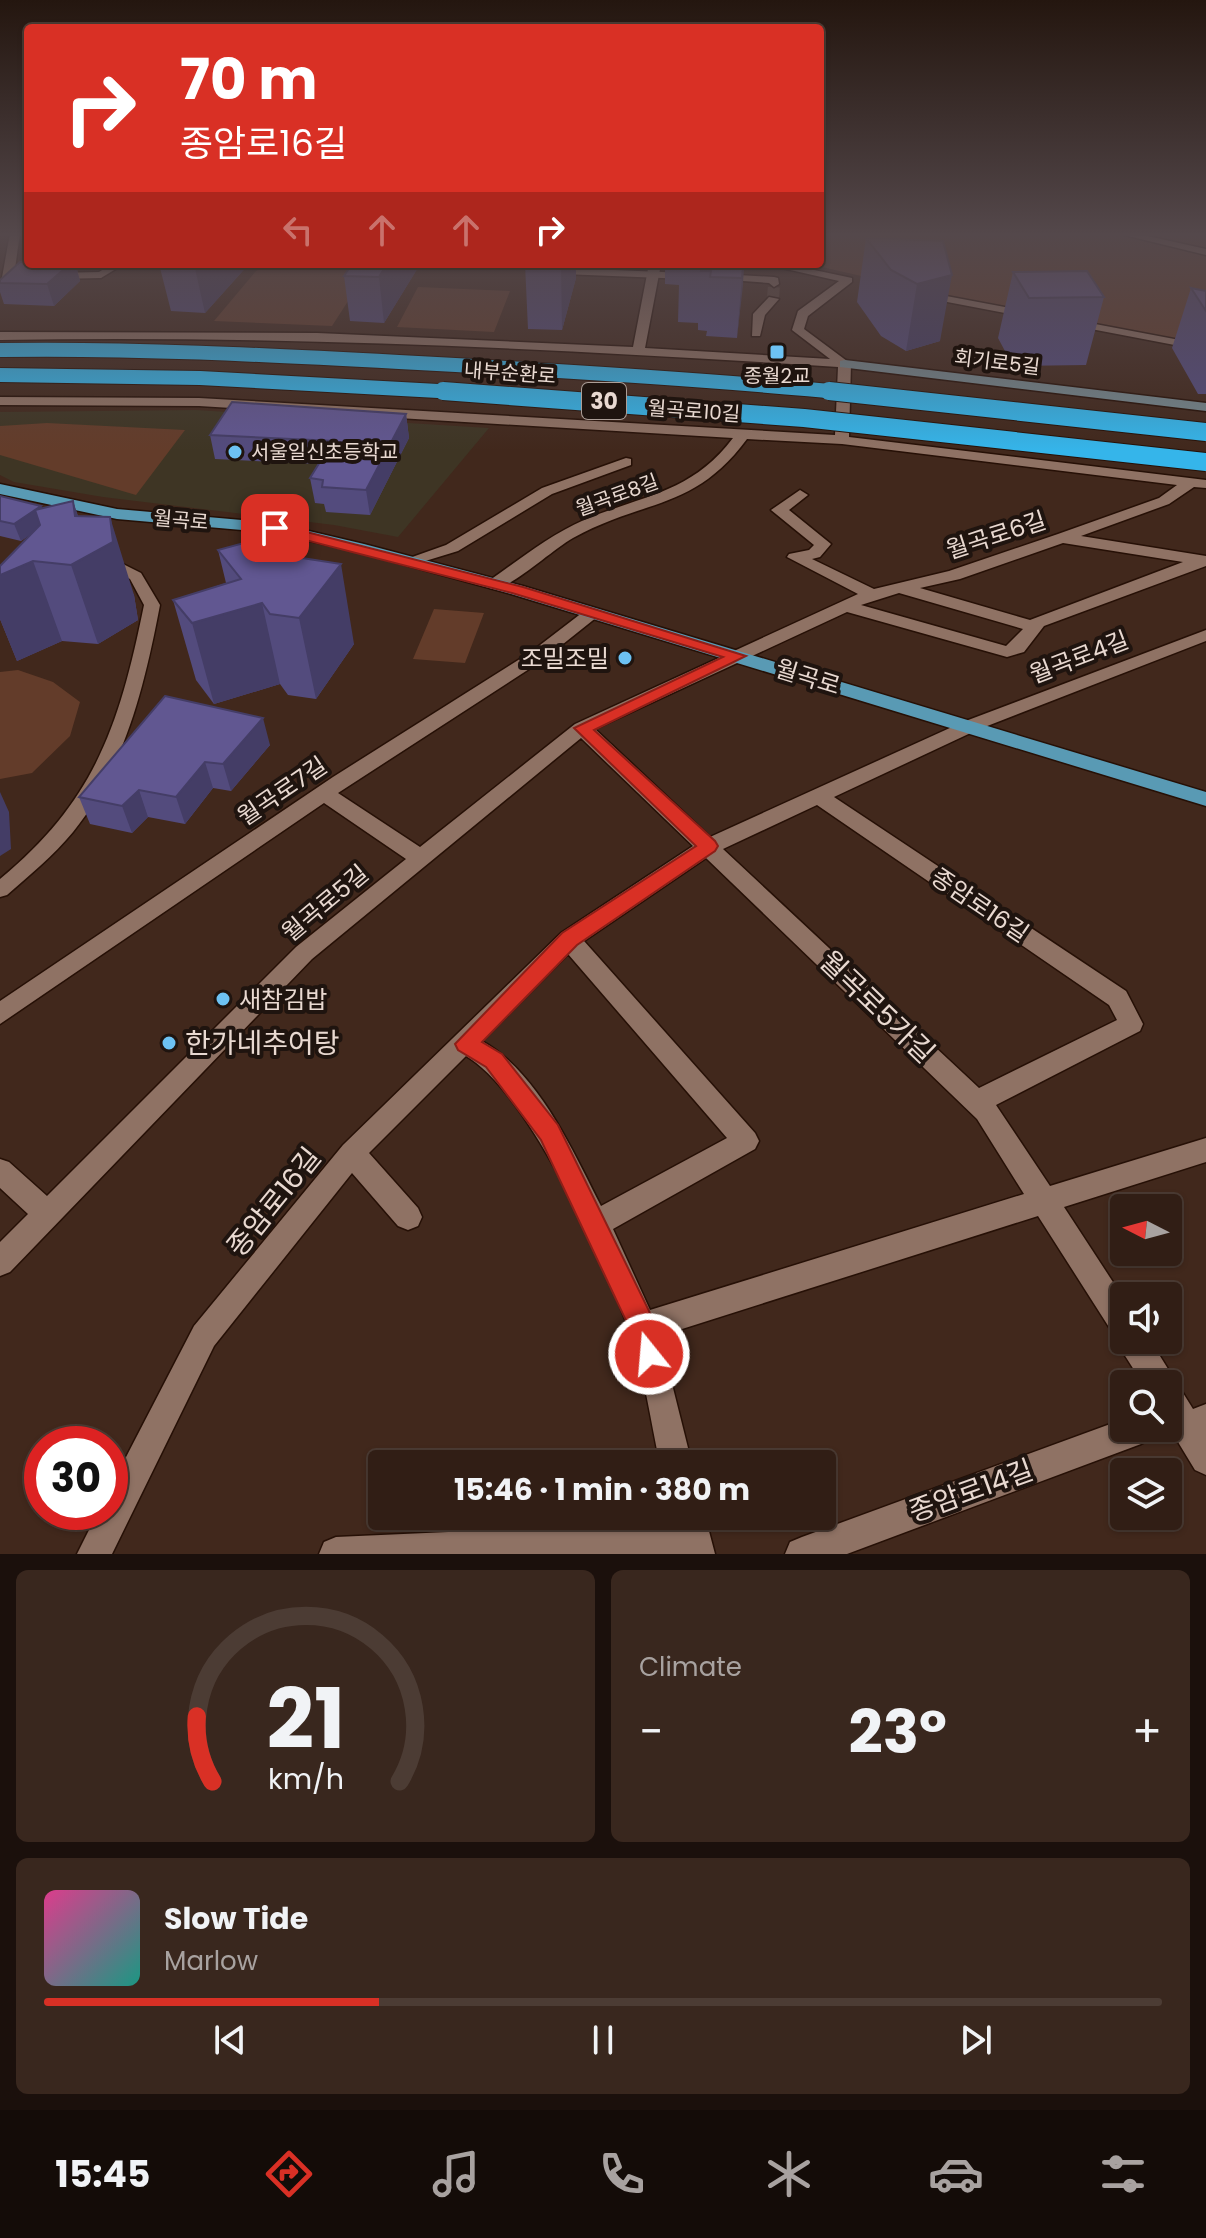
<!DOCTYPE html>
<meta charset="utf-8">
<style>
body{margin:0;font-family:Poppins,"Noto Sans KR",sans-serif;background:#39271e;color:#f1f3f6;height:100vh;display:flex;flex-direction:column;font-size:30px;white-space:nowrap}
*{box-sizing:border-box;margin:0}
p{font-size:26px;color:#a8a2a0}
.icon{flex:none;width:44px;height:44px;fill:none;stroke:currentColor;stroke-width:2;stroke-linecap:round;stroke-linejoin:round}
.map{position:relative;height:1554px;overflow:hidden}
.side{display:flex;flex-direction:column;gap:16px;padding:16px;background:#1b100c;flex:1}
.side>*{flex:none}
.hud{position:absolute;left:24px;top:24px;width:800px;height:244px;border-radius:8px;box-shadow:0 2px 6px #0004,0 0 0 2px #4c3c34;background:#d93025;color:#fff;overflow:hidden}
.needle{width:52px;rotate:276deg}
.fabs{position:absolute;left:1110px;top:1194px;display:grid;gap:16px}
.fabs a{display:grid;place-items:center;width:72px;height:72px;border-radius:8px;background:#311e15;box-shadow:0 2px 6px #0004,0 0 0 2px #4c3c34;font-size:40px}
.speed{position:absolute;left:24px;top:1426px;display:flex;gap:16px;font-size:40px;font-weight:700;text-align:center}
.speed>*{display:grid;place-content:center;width:104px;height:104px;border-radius:50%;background:#311e15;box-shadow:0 2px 6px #0004,0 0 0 2px #4c3c34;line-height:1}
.speed .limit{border:12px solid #d22;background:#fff;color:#111}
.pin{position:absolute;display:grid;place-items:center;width:68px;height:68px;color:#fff;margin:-34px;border-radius:16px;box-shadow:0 4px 12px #0006}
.me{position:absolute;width:88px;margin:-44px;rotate:343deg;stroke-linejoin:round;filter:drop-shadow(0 0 6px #0008)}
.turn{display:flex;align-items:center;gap:28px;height:168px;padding:0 24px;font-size:36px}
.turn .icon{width:104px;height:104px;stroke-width:2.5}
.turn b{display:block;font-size:56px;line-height:68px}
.lanes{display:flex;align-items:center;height:76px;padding:0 24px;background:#0003;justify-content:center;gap:40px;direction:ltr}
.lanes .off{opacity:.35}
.big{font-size:60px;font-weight:700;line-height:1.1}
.side .tile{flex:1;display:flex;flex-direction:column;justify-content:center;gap:12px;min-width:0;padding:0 28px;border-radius:12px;background:#39271e}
.side .dial{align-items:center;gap:0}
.dial svg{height:208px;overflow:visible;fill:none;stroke:#4c3c34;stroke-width:7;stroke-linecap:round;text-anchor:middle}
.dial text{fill:#f1f3f6;stroke:none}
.song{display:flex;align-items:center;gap:24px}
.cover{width:96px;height:96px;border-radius:12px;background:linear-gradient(135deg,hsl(330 70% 55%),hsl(170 70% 35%))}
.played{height:8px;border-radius:4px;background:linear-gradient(90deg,#d93025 30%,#4c3c34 30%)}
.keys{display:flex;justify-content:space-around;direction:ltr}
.heat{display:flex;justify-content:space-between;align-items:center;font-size:44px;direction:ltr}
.side .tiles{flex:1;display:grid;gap:16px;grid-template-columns:1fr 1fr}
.tile:last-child{grid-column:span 2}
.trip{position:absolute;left:368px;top:1450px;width:468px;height:80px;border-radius:8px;background:#311e15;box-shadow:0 2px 6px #0004,0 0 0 2px #4c3c34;font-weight:700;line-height:80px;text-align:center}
.menu{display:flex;height:128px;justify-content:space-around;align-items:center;background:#140c08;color:#a8a2a0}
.menu .icon{width:56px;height:56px}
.menu .active{color:#d93025}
.menu b{font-size:36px;color:#f1f3f6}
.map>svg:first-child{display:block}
.education{fill:#3e3524}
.green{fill:#633c2a}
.pier{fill:#41281c}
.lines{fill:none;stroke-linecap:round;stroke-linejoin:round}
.street-tunnel{stroke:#5a4337;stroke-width:12;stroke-dasharray:12 6;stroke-linecap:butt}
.lane-casing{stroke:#261006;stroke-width:3}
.street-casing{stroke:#261006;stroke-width:3}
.secondary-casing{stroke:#261006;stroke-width:3}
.primary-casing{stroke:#261006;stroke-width:3}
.lane{fill:#8f7264;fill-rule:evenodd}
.street{fill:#8f7264;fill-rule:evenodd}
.secondary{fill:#74868c;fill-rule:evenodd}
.primary{fill:#599ab4;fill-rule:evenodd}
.highway-bridge-far1-casing{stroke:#261006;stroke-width:16;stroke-linecap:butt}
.highway-bridge-casing{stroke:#261006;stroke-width:20;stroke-linecap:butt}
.highway-bridge-far1{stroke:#35b5ea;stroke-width:14}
.highway-bridge{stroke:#35b5ea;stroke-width:18}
.wall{fill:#534b7d}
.shaded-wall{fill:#443d66}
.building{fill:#615791;stroke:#443d66;stroke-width:2}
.route{fill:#d93025;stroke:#8d1f18;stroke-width:2}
.poi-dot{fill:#6dc2f3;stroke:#1f140f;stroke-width:3}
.labels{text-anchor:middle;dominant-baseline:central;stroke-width:8;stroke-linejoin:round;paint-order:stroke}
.far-street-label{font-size:20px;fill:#e9d9d1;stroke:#1f140f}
.far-poi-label{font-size:20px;fill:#e9d9d1;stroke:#1f140f}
.shield{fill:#1f140f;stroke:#ac9e97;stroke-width:2}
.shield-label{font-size:22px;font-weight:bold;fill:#e9d9d1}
.street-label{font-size:24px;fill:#e9d9d1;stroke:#1f140f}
.poi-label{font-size:24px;fill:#e9d9d1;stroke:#1f140f;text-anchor:end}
.near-street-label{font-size:28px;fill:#e9d9d1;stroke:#1f140f}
.near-poi-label{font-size:28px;fill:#e9d9d1;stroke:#1f140f;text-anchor:start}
</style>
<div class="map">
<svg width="1206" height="1554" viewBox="0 0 1206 1554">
<rect width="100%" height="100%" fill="#41281c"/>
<path class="education" d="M196 410 489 428 398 537 334 525 103 497 14 482 0 475V412Z"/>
<path class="green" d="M820 233H1206V348L1030 315 809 264H820Z
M273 264H372L332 326 214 321 256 271Z
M418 287 510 291 494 332 397 327Z
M47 423 185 430 136 495 0 455V426Z
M434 609 484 613 465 663 413 659Z
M18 670 53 682 80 702 70 736 32 773 0 779V672Z"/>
<path class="pier" d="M203 360 557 379 841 401 1206 442V458L837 415 0 374V361Z"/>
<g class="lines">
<path class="street-tunnel" d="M773 299 774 284"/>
<g class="lane-casing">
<path id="lane" d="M1116 233H1134L1206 249V255Z
M112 264H124L101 278 54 279 49 276 54 273 99 272Z
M539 264 564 268 687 273 692 276 687 279 563 274Z
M720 274 774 277 778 278 779 284 774 287 769 283 716 279V275Z
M925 292 1026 311 1031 314 1026 317 921 297V293Z
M1074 320 1206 345V351L1070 325 1069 323Z
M105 555 141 573 160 605C145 684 125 768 73 832 53 856 30 875 7 895L0 897V879C96 800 120 723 144 605L130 579 100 562V556Z"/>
</g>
<g class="street-casing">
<path id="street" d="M10 233H20L13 283 7 286 1 283Z
M649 264H661L645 348 830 359 792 330 798 311 839 281 764 264H786L852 278V282L808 316 804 329 851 364 849 437 1206 480V488L1194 487 1169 504 1081 536 1206 556V566L1044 626 1024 652 1007 657 847 612 595 729 710 837 963 722 1206 630V641L977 730 834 797 1126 991 1143 1024 1140 1031 996 1105 1050 1186 1206 1138V1162L1064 1207 1124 1299V1340H1150L1193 1409 1206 1404V1475L1195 1470 1178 1442 1157 1437 1155 1432 1152 1439 1141 1444 847 1554H785L790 1542 802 1537 1124 1419V1428H1168V1384H1143L1122 1351 1119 1338 1114 1335 1038 1216 660 1336 692 1464H660C650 1419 644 1370 628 1327 602 1257 529 1093 466 1056L369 1153 418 1208 422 1217 418 1226 408 1230 398 1226 352 1173 214 1346 112 1554H77L98 1512H110V1488L194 1326 343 1145 561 933 693 846 581 738 312 959 10 1272 0 1276V1242L28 1214 0 1188V1159L9 1162 47 1196 296 947 406 859 324 803 0 1024V1001L333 777 531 652 587 609 593 608 602 613 543 660 338 793 420 847 575 724 858 594 787 557 789 554 809 550 814 545 771 510 800 490 808 495 789 510 831 544 820 557 812 559 874 589 949 571 1058 534 1159 498 1177 485 842 444 747 439C694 511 643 499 573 538 552 550 516 584 496 589L490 588V580C520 559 550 535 584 520 643 495 692 493 733 438L199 406 0 405V397L199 398 835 435 838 367C560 349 281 335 0 340V332L317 333 633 347ZM1063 543 1183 562 1030 620 920 588 960 579ZM899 593 1023 629 1006 646 861 605ZM817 805 1109 1005 1117 1020 979 1088 723 849ZM706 858 977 1119 1024 1194 650 1310 613 1229 755 1149 759 1141 755 1133 584 941ZM568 954 727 1138 601 1206C573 1151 538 1072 482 1041Z
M769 297 779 299 765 315 760 336H752L753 314Z
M626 458 631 459V465L552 494 458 551 409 566 401 561 446 545 542 488Z
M673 1516H705L715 1554H319L324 1542 336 1537 674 1522Z"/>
</g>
<g class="secondary-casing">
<path id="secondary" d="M845 360 1206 403V411L840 367V361Z"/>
</g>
<g class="primary-casing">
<path id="primary" d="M0 484 117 509 275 523 364 544 523 586 1206 792V806L511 594 355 551 275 533 117 519 0 494Z"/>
</g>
<use href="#lane" class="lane"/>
<use href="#street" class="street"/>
<use href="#secondary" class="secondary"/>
<use href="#primary" class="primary"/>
<g class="highway-bridge-far1-casing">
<path id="highway-bridge-far1" d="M0 350C133 348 266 355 399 362 550 370 700 379 851 393
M0 375 200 378 475 393"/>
</g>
<g class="highway-bridge-casing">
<path id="highway-bridge" d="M443 391 804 418 1206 462
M829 391 1206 432"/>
</g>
<use href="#highway-bridge-far1" class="highway-bridge-far1"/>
<use href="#highway-bridge" class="highway-bridge"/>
</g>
<path class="wall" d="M866 238 943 241 940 341 906 351 881 336 857 302Z
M28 264H99L93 269H77L80 281 54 306 4 304 0 292V280Z
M159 264H249L205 313 171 311Z
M352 264H419V266L384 323 350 321 344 276Z
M525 264H580V266L576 265V278L562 330 528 329Z
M665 264H744L737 338 706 336 707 331 698 330V323L678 322 679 285 665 284Z
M1013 272 1104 297 1086 365 1013 366 998 338Z
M1191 288 1206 291V394H1198L1172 348Z
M406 414 409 438 370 515 326 512 324 504 315 503 310 478 319 464 215 459 210 435Z
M0 496 41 506 42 509 73 501 78 516 134 595 138 620 98 644 62 641 17 661 0 619V566L32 533 21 541 0 536Z
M218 550 273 561 354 644 316 699 288 695 280 684 214 704 196 680 173 600 226 583Z
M165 696 270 745 231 791 213 788 185 824 148 817 132 833 90 824 79 797Z"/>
<path class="shaded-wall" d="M70 264H75L80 281 54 306 47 284Z
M194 264H249L205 313Z
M387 264H419V266L384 323 379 277Z
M561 264H576V278L562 330Z
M743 264H744L743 285 737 338Z
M952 275 940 341 906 351 917 284Z
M406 414 409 438 370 515 366 490Z
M73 501 90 554 110 517 134 595 138 620 98 644 71 565Z
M41 506 47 523 21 541 14 524Z
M33 561 62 641 17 661 0 619V575Z
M341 564 354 644 316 699 299 618Z
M262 603 280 684 214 704 192 623Z
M263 718 270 745 231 791 223 764Z
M205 762 213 788 185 824 176 797Z
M139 790 148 817 132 833 122 806Z
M0 792 9 812 11 849 0 856Z"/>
<path class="building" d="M866 238 943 241 952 275 917 284 891 270Z
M20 262H28V264H70L47 284 0 283V280Z
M352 264H387L379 277 344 276Z
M702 264H743L742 278 710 277 711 271H701Z
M1087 271 1104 297 1029 298 1013 272Z
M1191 288 1206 291V311Z
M232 402 406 414 366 490 322 487 323 480 310 478 333 441 210 435Z
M0 496 41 506 14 524 0 521Z
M73 501 75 516 110 517 113 542 71 565 33 561 0 575V566L40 525 35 510Z
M259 539 273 561 302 558 341 564 299 618 270 614 262 603 192 623 173 600 241 579 218 550Z
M165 696 263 718 223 764 205 762 176 797 139 790 122 806 79 797Z"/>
<linearGradient id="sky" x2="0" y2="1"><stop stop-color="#24160f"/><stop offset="0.52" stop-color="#54484b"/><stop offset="1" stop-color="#54484b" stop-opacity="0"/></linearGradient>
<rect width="1206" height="451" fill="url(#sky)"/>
<path class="route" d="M275 524 523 587 746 656 594 730 715 841 718 846 715 851 577 945 482 1042 502 1054 558 1125 652 1317 663 1354 659 1364 649 1368 640 1364 630 1329 541 1140 486 1067 458 1050 455 1044 562 933 696 846 574 728 723 657 512 593 270 531 268 528Z"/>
<g class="poi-dot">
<rect x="769" y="344" width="16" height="16" rx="4"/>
<circle cx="235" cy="452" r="8"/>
<circle cx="625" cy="658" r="8"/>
<circle cx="223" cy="999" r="8"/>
<circle cx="169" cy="1043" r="8"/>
</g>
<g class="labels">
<g class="far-street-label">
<text transform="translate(997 362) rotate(7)">회기로5길</text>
<text transform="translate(510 373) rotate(4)">내부순환로</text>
<text transform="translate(694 411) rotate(4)">월곡로10길</text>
<text transform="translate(617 495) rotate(-20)">월곡로8길</text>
<text transform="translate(181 520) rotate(5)">월곡로</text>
</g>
<g class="far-poi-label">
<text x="777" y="376">종월2교</text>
<text x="251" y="452" text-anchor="start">서울일신초등학교</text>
</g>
<rect class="shield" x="582" y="383" width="44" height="36" rx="6"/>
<g class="shield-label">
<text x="604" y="401">30</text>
</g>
<g class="street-label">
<text transform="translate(996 535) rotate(-18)">월곡로6길</text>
<text transform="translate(1079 657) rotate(-21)">월곡로4길</text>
<text transform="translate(808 677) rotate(17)">월곡로</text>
<text transform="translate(282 791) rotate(-34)">월곡로7길</text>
<text transform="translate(325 903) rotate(-40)">월곡로5길</text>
<text transform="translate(980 905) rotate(34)">종암로16길</text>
</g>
<g class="poi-label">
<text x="609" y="658">조밀조밀</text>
<text x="239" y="999" text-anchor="start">새참김밥</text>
</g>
<g class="near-street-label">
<text transform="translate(877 1007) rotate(44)">월곡로5가길</text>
<text transform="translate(274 1202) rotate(-51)">종암로16길</text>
<text transform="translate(971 1491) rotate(-20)">종암로14길</text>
</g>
<g class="near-poi-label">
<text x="185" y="1043">한가네추어탕</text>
</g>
</g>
</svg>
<div class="fabs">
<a><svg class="needle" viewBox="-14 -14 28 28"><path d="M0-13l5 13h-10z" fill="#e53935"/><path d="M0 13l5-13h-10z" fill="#a8a2a0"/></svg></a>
<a><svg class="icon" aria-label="sound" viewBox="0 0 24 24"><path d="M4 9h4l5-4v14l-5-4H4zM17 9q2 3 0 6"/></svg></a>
<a><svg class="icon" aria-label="search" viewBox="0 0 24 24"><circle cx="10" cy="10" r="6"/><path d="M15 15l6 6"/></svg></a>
<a><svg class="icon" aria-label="layers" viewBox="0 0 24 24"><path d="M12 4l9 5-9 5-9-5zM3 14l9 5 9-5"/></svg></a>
</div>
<div class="speed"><div class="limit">30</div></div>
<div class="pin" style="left:275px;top:528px;background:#d93025"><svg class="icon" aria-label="arrive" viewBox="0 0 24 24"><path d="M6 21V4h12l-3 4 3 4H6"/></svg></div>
<svg class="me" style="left:649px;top:1354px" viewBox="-20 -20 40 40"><circle r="17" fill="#d93025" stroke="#fff" stroke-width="3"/><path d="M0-11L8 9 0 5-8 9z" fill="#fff"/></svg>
<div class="trip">15:46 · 1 min · 380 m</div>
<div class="hud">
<div class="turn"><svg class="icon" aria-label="right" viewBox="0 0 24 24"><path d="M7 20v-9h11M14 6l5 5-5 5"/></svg><div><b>70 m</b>종암로16길</div></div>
<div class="lanes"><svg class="icon off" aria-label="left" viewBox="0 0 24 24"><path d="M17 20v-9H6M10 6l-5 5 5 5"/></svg><svg class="icon off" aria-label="ahead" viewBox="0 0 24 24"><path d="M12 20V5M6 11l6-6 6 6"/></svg><svg class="icon off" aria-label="ahead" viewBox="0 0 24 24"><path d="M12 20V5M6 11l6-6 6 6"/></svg><svg class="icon" aria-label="right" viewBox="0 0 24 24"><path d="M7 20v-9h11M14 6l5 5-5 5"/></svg></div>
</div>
</div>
<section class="side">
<div class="tiles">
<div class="tile dial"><svg viewBox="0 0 100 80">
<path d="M14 69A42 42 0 1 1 86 69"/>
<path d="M14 69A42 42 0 0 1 8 44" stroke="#d93025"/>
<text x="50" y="56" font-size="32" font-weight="700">21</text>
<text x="50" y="72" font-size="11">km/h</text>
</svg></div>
<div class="tile"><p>Climate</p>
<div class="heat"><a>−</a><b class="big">23°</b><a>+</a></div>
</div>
<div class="tile">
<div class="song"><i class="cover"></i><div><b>Slow Tide</b><p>Marlow</p></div></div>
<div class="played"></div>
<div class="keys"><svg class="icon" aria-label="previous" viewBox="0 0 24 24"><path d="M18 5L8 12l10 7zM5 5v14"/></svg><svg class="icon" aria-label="pause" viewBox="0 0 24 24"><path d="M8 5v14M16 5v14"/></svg><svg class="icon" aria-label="next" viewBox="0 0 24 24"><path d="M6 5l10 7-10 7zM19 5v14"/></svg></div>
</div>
</div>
</section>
<nav class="menu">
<b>15:45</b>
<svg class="icon active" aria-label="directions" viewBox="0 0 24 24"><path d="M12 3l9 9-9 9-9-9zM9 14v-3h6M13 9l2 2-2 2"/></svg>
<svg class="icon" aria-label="music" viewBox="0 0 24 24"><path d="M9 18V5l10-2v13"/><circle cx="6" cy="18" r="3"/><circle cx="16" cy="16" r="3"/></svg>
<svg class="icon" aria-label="phone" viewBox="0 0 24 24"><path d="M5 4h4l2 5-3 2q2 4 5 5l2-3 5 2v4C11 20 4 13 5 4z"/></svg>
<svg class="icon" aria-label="climate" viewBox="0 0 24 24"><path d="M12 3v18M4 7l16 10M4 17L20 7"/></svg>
<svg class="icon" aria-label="car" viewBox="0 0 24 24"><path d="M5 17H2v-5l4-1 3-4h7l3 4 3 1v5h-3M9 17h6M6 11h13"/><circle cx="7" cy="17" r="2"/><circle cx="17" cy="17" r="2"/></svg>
<svg class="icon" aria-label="filters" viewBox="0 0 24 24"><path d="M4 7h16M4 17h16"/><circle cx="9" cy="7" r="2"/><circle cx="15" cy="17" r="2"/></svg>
</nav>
